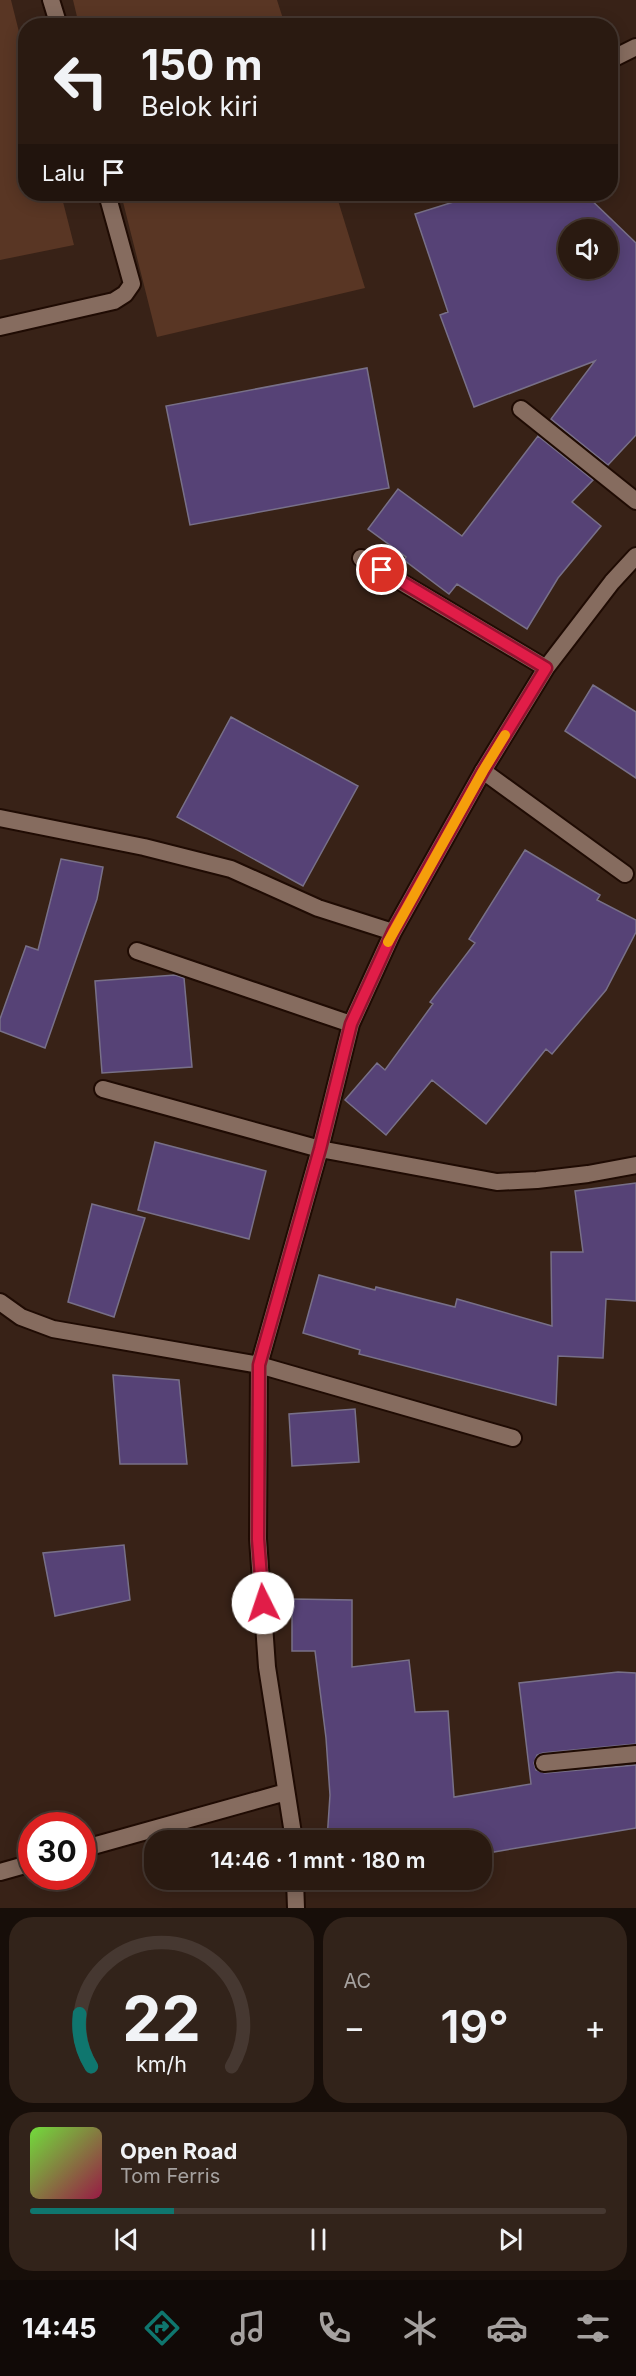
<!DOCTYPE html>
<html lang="id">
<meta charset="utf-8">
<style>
body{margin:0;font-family:Inter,sans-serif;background:#32231a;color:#f1f3f6;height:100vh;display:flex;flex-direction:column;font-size:22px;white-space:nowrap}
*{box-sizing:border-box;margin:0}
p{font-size:20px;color:#a5a19f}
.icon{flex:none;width:33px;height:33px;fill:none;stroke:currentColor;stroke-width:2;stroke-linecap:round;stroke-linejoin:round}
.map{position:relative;height:1908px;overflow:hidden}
.panel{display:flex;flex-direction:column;gap:9px;padding:9px;background:#170e09;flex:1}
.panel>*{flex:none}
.hud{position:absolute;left:18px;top:18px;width:600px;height:183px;border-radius:24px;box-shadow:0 3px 15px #0003,0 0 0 2px #463831;background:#2a1a11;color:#f1f3f6;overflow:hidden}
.fabs{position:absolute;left:558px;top:219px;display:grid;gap:12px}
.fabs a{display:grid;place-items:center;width:60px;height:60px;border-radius:50%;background:#2a1a11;box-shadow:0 3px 15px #0003,0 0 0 2px #463831;font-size:30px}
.speed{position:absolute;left:18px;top:1812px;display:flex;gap:12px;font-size:30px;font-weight:700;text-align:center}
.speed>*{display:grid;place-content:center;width:78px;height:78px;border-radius:50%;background:#2a1a11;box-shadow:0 3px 15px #0003,0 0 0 2px #463831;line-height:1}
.speed .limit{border:9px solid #d22;background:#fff;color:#111}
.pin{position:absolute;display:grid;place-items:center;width:51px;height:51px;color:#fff;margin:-26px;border:3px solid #fff;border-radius:50%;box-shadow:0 2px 6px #0007}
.me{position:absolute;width:66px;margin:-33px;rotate:356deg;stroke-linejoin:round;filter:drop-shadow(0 0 4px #0008)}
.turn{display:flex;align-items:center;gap:21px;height:126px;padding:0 24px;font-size:27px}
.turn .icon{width:78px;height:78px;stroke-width:2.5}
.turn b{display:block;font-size:42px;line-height:51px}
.then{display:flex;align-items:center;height:57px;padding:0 24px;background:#0003;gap:12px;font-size:22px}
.big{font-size:45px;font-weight:600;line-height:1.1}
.panel .widget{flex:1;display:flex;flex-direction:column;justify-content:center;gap:9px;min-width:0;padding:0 21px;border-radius:24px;background:#32231a}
.panel .dial{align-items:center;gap:0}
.dial svg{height:156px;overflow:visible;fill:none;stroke:#463831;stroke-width:7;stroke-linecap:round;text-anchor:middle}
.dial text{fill:#f1f3f6;stroke:none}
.song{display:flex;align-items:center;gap:18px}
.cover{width:72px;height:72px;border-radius:9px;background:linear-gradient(135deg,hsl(100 70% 55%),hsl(340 70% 35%))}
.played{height:6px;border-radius:3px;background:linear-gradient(90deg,#0f766e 25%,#463831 25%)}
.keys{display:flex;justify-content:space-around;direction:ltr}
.heat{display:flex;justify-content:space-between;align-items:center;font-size:33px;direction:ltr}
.panel .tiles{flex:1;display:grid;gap:9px;grid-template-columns:1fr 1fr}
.widget:last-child{grid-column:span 2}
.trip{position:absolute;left:144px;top:1830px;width:348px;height:60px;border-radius:24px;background:#2a1a11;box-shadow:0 3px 15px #0003,0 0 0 2px #463831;font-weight:600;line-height:60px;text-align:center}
.menu{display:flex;height:96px;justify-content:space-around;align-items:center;background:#110a07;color:#a5a19f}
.menu .icon{width:42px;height:42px}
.menu .on{color:#0f766e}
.menu b{font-size:27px;color:#f1f3f6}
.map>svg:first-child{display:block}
.green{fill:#593624}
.building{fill:#564276;stroke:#787088;stroke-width:1.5;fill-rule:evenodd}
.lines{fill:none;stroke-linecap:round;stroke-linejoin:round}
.service-casing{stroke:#1f0b03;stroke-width:20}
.minor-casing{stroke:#1f0b03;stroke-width:20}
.service{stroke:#866c5f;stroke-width:16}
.minor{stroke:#866c5f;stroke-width:16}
.route-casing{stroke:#92132f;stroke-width:15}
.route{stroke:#e11d48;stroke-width:10}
.slow{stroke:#f59e0b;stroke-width:10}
</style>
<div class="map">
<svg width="636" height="1908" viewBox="0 0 636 1908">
<rect width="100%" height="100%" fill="#382217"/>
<path class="green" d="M0 0H11L25 56 26 194H61L74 245 0 260Z
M73 0H277L285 25H79Z
M121 194H336L365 288 157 337Z"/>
<path class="building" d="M479 194H585L636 243V435L608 465 551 419 595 361 474 407 440 315 448 312 415 214ZM568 230H608V268H568Z
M367 368 389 488 190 525 166 406Z
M538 436 593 480 572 502 601 526 558 578 527 629 457 584 449 594 404 560 406 557 368 529 398 489 462 536Z
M593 685 636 712V778L565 731Z
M231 717 358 786 303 886 177 817Z
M525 850 600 895 597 900 636 920V932L606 990 552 1054 546 1049 486 1124 432 1080 386 1135 345 1100 377 1063 385 1070 433 1004 430 1002 475 943 469 939Z
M61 859 103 867 97 899 45 1048 0 1031V1019L26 946 38 950Z
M175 975 184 978 192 1067 102 1073 95 981Z
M155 1142 266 1171 249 1239 138 1210Z
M636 1183V1301L606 1299 603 1358 558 1356 556 1405 359 1354 360 1350 303 1333 319 1275 375 1290 376 1287 455 1307 457 1299 552 1326 551 1252H583L575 1191Z
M92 1204 145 1218 114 1317 68 1302Z
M113 1375 179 1380 187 1464H120Z
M355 1409 359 1462 292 1466 289 1414Z
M124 1545 130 1600 55 1616 43 1553Z
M292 1599 352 1600V1667L409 1660 415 1712 448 1711 454 1797 531 1784 519 1683 618 1672 636 1673V1744L543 1753 537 1755 534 1763 536 1770 545 1773 636 1765V1828L482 1854V1840H327L330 1795 326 1738 315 1651H292Z"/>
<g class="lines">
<g class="service-casing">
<path id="service" d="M51 0 59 26
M0 327 114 301 125 294 132 284 107 194
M483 771 625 874"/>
</g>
<g class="minor-casing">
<path id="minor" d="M610 60 636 47
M521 409 636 501
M361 558 546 668
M0 818 144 847 231 869 318 908 393 932
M137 951 351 1024
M103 1089 320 1149 497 1182 537 1180 588 1174 636 1165
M0 1302 21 1317 53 1329 259 1365 513 1438
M544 1763 636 1754
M294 1840 267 1667 258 1539 259 1365 320 1149 351 1024 393 932 483 771 546 668 612 582 636 556
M82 1849 286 1792
M0 1872 32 1863
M295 1880 296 1908"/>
</g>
<use href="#service" class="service"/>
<use href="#minor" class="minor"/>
</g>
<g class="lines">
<g class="route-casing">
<path id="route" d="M263 1603 258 1539 259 1365 320 1149 351 1024 393 932 483 771 546 668 382 570"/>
</g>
<use href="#route" class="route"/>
<path class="slow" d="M388 942 483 771 505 735"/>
</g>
</svg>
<div class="fabs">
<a><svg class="icon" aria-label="sound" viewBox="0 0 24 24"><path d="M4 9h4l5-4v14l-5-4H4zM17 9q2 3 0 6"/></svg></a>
</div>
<div class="speed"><div class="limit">30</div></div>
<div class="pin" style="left:382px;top:570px;background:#d93025"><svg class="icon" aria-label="arrive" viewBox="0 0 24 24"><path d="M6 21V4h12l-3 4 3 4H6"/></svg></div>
<svg class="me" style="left:263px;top:1603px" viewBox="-20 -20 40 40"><circle r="19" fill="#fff"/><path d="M0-13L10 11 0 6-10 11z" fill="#e11d48"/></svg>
<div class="trip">14:46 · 1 mnt · 180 m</div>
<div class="hud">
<div class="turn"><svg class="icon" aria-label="left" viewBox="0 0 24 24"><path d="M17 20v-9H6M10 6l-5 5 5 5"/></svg><div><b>150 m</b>Belok kiri</div></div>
<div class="then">Lalu<svg class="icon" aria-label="arrive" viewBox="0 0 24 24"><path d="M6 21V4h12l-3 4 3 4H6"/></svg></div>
</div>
</div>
<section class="panel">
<div class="tiles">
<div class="widget dial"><svg viewBox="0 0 100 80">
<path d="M14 69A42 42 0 1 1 86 69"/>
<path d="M14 69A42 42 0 0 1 8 42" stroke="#0f766e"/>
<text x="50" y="56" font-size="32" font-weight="700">22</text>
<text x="50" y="72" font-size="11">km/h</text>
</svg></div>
<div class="widget"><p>AC</p>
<div class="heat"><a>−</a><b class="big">19°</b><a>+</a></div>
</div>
<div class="widget">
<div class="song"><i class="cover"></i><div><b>Open Road</b><p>Tom Ferris</p></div></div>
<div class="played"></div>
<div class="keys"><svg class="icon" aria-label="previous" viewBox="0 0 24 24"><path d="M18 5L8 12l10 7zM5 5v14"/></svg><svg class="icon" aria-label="pause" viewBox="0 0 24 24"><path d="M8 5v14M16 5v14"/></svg><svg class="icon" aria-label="next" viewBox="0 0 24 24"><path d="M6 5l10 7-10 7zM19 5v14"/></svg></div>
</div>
</div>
</section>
<nav class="menu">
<b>14:45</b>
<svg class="icon on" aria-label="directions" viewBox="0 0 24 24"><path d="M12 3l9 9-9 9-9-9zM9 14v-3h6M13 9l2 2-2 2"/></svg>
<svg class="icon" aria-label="music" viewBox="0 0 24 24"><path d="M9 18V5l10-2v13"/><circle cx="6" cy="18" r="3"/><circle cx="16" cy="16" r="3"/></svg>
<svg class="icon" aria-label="phone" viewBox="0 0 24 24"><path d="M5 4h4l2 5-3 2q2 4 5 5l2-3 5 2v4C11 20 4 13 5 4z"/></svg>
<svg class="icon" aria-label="climate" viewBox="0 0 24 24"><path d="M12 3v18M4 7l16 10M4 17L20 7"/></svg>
<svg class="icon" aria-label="car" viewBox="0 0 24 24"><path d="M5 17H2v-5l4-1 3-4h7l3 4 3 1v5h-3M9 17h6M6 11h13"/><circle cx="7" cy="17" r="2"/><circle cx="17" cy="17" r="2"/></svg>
<svg class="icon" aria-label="filters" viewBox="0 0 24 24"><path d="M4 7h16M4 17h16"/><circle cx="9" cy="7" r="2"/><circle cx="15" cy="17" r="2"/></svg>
</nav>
